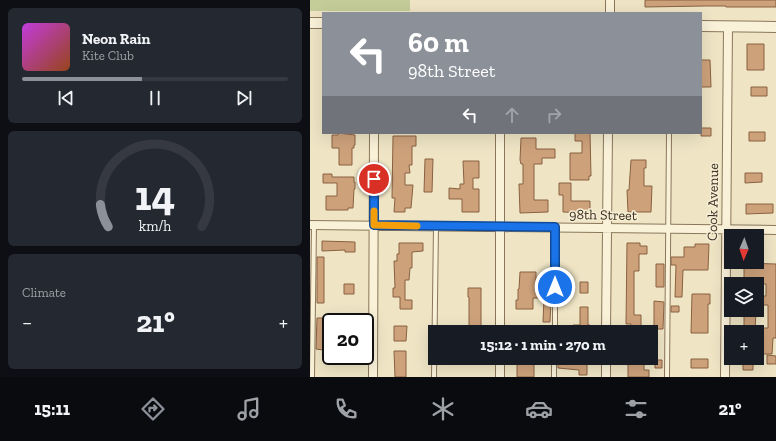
<!DOCTYPE html>
<meta charset="utf-8">
<style>
body{margin:0;font-family:"Zilla Slab",serif;background:#242831;color:#f1f3f6;height:100vh;display:flex;flex-direction:column;font-size:15px;white-space:nowrap}
*{box-sizing:border-box;margin:0}
p{font-size:13px;color:#9ea1a6}
.icon{flex:none;width:22px;height:22px;fill:none;stroke:currentColor;stroke-width:2;stroke-linecap:round;stroke-linejoin:round}
.map{position:relative;flex:1;overflow:hidden}
.side{display:flex;flex-direction:column;gap:8px;padding:8px;background:#0d0f14;width:310px}
.side>*{flex:none}
.hud{position:absolute;left:12px;top:12px;width:380px;height:122px;border-radius:0px;box-shadow:0 4px 16px #0002;background:#8c9099;color:#fff;overflow:hidden}
.needle{width:26px;rotate:182deg}
.buttons{position:absolute;left:414px;top:229px;display:grid;gap:8px}
.buttons a{display:grid;place-items:center;width:40px;height:40px;border-radius:0px;background:#171b24;box-shadow:0 4px 16px #0002;font-size:20px}
.speed{position:absolute;left:12px;top:313px;display:flex;gap:8px;font-size:20px;font-weight:700;text-align:center}
.speed>*{display:grid;place-content:center;width:52px;height:52px;border-radius:50%;background:#171b24;box-shadow:0 4px 16px #0002;line-height:1}
.speed .limit{border:2px solid #111;border-radius:6px;background:#fff;color:#111}
.pin{position:absolute;display:grid;place-items:center;width:34px;height:34px;color:#fff;margin:-17px;border:2px solid #fff;border-radius:50%;box-shadow:0 1px 4px #0007}
.me{position:absolute;width:44px;margin:-22px;rotate:0deg;stroke-linejoin:round;filter:drop-shadow(0 0 3px #0008)}
.turn{display:flex;align-items:center;gap:14px;height:84px;padding:0 20px;font-size:18px}
.turn .icon{width:52px;height:52px;stroke-width:2.5}
.turn b{display:block;font-size:28px;line-height:34px}
.lanes{display:flex;align-items:center;height:38px;padding:0 20px;background:#0003;justify-content:center;gap:20px;direction:ltr}
.lanes .off{opacity:.35}
.big{font-size:30px;font-weight:700;line-height:1.1}
.side .card{flex:1;display:flex;flex-direction:column;justify-content:center;gap:6px;min-width:0;padding:0 14px;border-radius:6px;background:#242831}
.side .dial{align-items:center;gap:0}
.dial svg{height:104px;overflow:visible;fill:none;stroke:#363941;stroke-width:7;stroke-linecap:round;text-anchor:middle}
.dial text{fill:#f1f3f6;stroke:none}
.song{display:flex;align-items:center;gap:12px}
.cover{width:48px;height:48px;border-radius:6px;background:linear-gradient(135deg,hsl(290 70% 55%),hsl(20 70% 35%))}
.played{height:4px;border-radius:2px;background:linear-gradient(90deg,#8c9099 45%,#363941 45%)}
.keys{display:flex;justify-content:space-around;direction:ltr}
.heat{display:flex;justify-content:space-between;align-items:center;font-size:22px;direction:ltr}
.trip{position:absolute;left:118px;top:325px;width:230px;height:40px;border-radius:0px;background:#171b24;box-shadow:0 4px 16px #0002;font-weight:700;line-height:40px;text-align:center}
.tab-bar{display:flex;height:64px;justify-content:space-around;align-items:center;background:#090b0e;color:#9ea1a6}
.tab-bar .icon{width:28px;height:28px}
.tab-bar .selected{color:#8c9099}
.tab-bar b{font-size:18px;color:#f1f3f6}
main{display:flex;flex:1;min-height:0}
.map>svg:first-child{display:block}
.green{fill:#c4cd98}
.building{fill:#cda27b;stroke:#896140}
.lines{fill:none;stroke-linecap:round;stroke-linejoin:round}
.service-casing{stroke:#8a775b;stroke-width:6}
.minor-casing{stroke:#8a775b;stroke-width:10}
.tertiary-casing{stroke:#8a775b;stroke-width:12}
.service{stroke:#f9f1d8;stroke-width:4}
.minor{stroke:#f9f1d8;stroke-width:8}
.tertiary{stroke:#f9f1d8;stroke-width:10}
.route-casing{stroke:#114b97;stroke-width:10}
.route{stroke:#1a73e8;stroke-width:7}
.slow{stroke:#f59e0b;stroke-width:7}
.labels{text-anchor:middle;dominant-baseline:central;stroke-width:3;stroke-linejoin:round;paint-order:stroke}
.street-label{font-size:14px;fill:#3a2d1f;stroke:#f6eed5}
</style>
<main>
<section class="side">
<div class="card">
<div class="song"><i class="cover"></i><div><b>Neon Rain</b><p>Kite Club</p></div></div>
<div class="played"></div>
<div class="keys"><svg class="icon" aria-label="previous" viewBox="0 0 24 24"><path d="M18 5L8 12l10 7zM5 5v14"/></svg><svg class="icon" aria-label="pause" viewBox="0 0 24 24"><path d="M8 5v14M16 5v14"/></svg><svg class="icon" aria-label="next" viewBox="0 0 24 24"><path d="M6 5l10 7-10 7zM19 5v14"/></svg></div>
</div>
<div class="card dial"><svg viewBox="0 0 100 80">
<path d="M14 69A42 42 0 1 1 86 69"/>
<path d="M14 69A42 42 0 0 1 8 52" stroke="#8c9099"/>
<text x="50" y="56" font-size="32" font-weight="700">14</text>
<text x="50" y="72" font-size="11">km/h</text>
</svg></div>
<div class="card"><p>Climate</p>
<div class="heat"><a>−</a><b class="big">21°</b><a>+</a></div>
</div>
</section>
<div class="map">
<svg width="466" height="377" viewBox="0 0 466 377">
<rect width="100%" height="100%" fill="#efe5c5"/>
<path class="green" d="M0 0H100V11H0Z"/>
<path class="building" d="M335 0H466V7H416V6H395L335 7Z
M437 44H454V70H437Z
M391 60H400L401 87H391Z
M441 87H457V96H441Z
M391 128H401V136H391Z
M439 132H455V141H439Z
M28 133 45 135V145H44V148H42V165H29V148H22V135H28Z
M265 133H280L281 176H279V180H260V153H272V141H265Z
M83 136H106V146H102V165H99L100 173H95V185H103L101 208H95V212H84L85 198H82Z
M211 138H226V149H245V158H232V164H224V200H238V212L210 213 209 184H213V164H211L210 160Z
M115 159H123L122 192H114Z
M321 160H336V168H334V186H342L341 212H318L317 190H319Z
M153 161H169V178H163V189H169V212H152V199H139V188L150 189V184H154Z
M435 173H452V182L435 183Z
M13 174H22V177H44V182H45V189H44L43 208H38V210H16V196H27V183H13Z
M249 183H261V201H280V213L253 212V195H249Z
M436 204H463V213L436 214Z
M12 241 45 242V252H35V250L12 251Z
M89 243H113V251L102 252V268H100L99 280H95V300H102V309H90V297H83V288H85L84 261H87V254H89Z
M317 243H330V246H337V254H329V271H324V315H331V328L321 327V324H316Z
M385 244H399L398 270H373L372 297H365L366 265H361V257H374V247H385Z
M7 257H14V303H7Z
M434 263 466 264V338H463L462 354H447V328H458V305H447V296H456V284H434Z
M346 264H354V287H346Z
M210 272H226V280H242L240 322H233L234 298H223V309H206V300H208V289H209Z
M270 282H278V293H270Z
M34 284H44V294H34Z
M158 288H171V332H159V297H158Z
M382 294H400V304H398V333H381Z
M344 301 354 302 353 329H344Z
M361 306H369V312H361Z
M270 307H278V325H280V332H263V325H270Z
M436 310H446L445 332H434V312H436Z
M34 314H44V322H34Z
M7 318H14L13 350 6 349Z
M84 326H97L96 341H84Z
M84 351H96V377H85Z
M457 355 466 356V364H457Z
M207 358H224V377H207Z
M269 358H277V375H269V370L248 368V362H269Z
M316 358H329L328 360H334V370H339V377H318V364H315Z
M433 358H443V370H433Z
M381 359H398V368H381Z
M345 360H352V368H345Z"/>
<g class="lines">
<g class="service-casing">
<path id="service" d="M245 332V227
M2 377 4 225
M124 377 126 226
M244 377V358
M357 377 359 133"/>
</g>
<g class="minor-casing">
<path id="minor" d="M300 13V0
M190 133V332
M0 225 466 230
M296 332 298 133
M63 377 64 133
M190 377V358
M296 377V358
M415 377 418 27"/>
</g>
<g class="tertiary-casing">
<path id="tertiary" d="M0 23H13
M391 26 466 27"/>
</g>
<use href="#service" class="service"/>
<use href="#minor" class="minor"/>
<use href="#tertiary" class="tertiary"/>
</g>
<g class="lines">
<g class="route-casing">
<path id="route" d="M64 179V225L245 227V287"/>
</g>
<use href="#route" class="route"/>
<path class="slow" d="M64 211V225L107 226"/>
</g>
<g class="labels">
<g class="street-label">
<text transform="translate(403 202) rotate(-89)">Cook Avenue</text>
<text transform="translate(293 215) rotate(1)">98th Street</text>
</g>
</g>
</svg>
<div class="buttons">
<a><svg class="needle" viewBox="-14 -14 28 28"><path d="M0-13l5 13h-10z" fill="#e53935"/><path d="M0 13l5-13h-10z" fill="#9ea1a6"/></svg></a>
<a><svg class="icon" aria-label="layers" viewBox="0 0 24 24"><path d="M12 4l9 5-9 5-9-5zM3 14l9 5 9-5"/></svg></a>
<a>+</a>
</div>
<div class="speed"><div class="limit">20</div></div>
<div class="pin" style="left:64px;top:179px;background:#d93025"><svg class="icon" aria-label="arrive" viewBox="0 0 24 24"><path d="M6 21V4h12l-3 4 3 4H6"/></svg></div>
<svg class="me" style="left:245px;top:287px" viewBox="-20 -20 40 40"><circle r="17" fill="#1a73e8" stroke="#fff" stroke-width="3"/><path d="M0-11L8 9 0 5-8 9z" fill="#fff"/></svg>
<div class="trip">15:12 · 1 min · 270 m</div>
<div class="hud">
<div class="turn"><svg class="icon" aria-label="left" viewBox="0 0 24 24"><path d="M17 20v-9H6M10 6l-5 5 5 5"/></svg><div><b>60 m</b>98th Street</div></div>
<div class="lanes"><svg class="icon" aria-label="left" viewBox="0 0 24 24"><path d="M17 20v-9H6M10 6l-5 5 5 5"/></svg><svg class="icon off" aria-label="ahead" viewBox="0 0 24 24"><path d="M12 20V5M6 11l6-6 6 6"/></svg><svg class="icon off" aria-label="right" viewBox="0 0 24 24"><path d="M7 20v-9h11M14 6l5 5-5 5"/></svg></div>
</div>
</div>
</main>
<nav class="tab-bar">
<b>15:11</b>
<svg class="icon selected" aria-label="directions" viewBox="0 0 24 24"><path d="M12 3l9 9-9 9-9-9zM9 14v-3h6M13 9l2 2-2 2"/></svg>
<svg class="icon" aria-label="music" viewBox="0 0 24 24"><path d="M9 18V5l10-2v13"/><circle cx="6" cy="18" r="3"/><circle cx="16" cy="16" r="3"/></svg>
<svg class="icon" aria-label="phone" viewBox="0 0 24 24"><path d="M5 4h4l2 5-3 2q2 4 5 5l2-3 5 2v4C11 20 4 13 5 4z"/></svg>
<svg class="icon" aria-label="climate" viewBox="0 0 24 24"><path d="M12 3v18M4 7l16 10M4 17L20 7"/></svg>
<svg class="icon" aria-label="car" viewBox="0 0 24 24"><path d="M5 17H2v-5l4-1 3-4h7l3 4 3 1v5h-3M9 17h6M6 11h13"/><circle cx="7" cy="17" r="2"/><circle cx="17" cy="17" r="2"/></svg>
<svg class="icon" aria-label="filters" viewBox="0 0 24 24"><path d="M4 7h16M4 17h16"/><circle cx="9" cy="7" r="2"/><circle cx="15" cy="17" r="2"/></svg>
<b>21°</b>
</nav>
